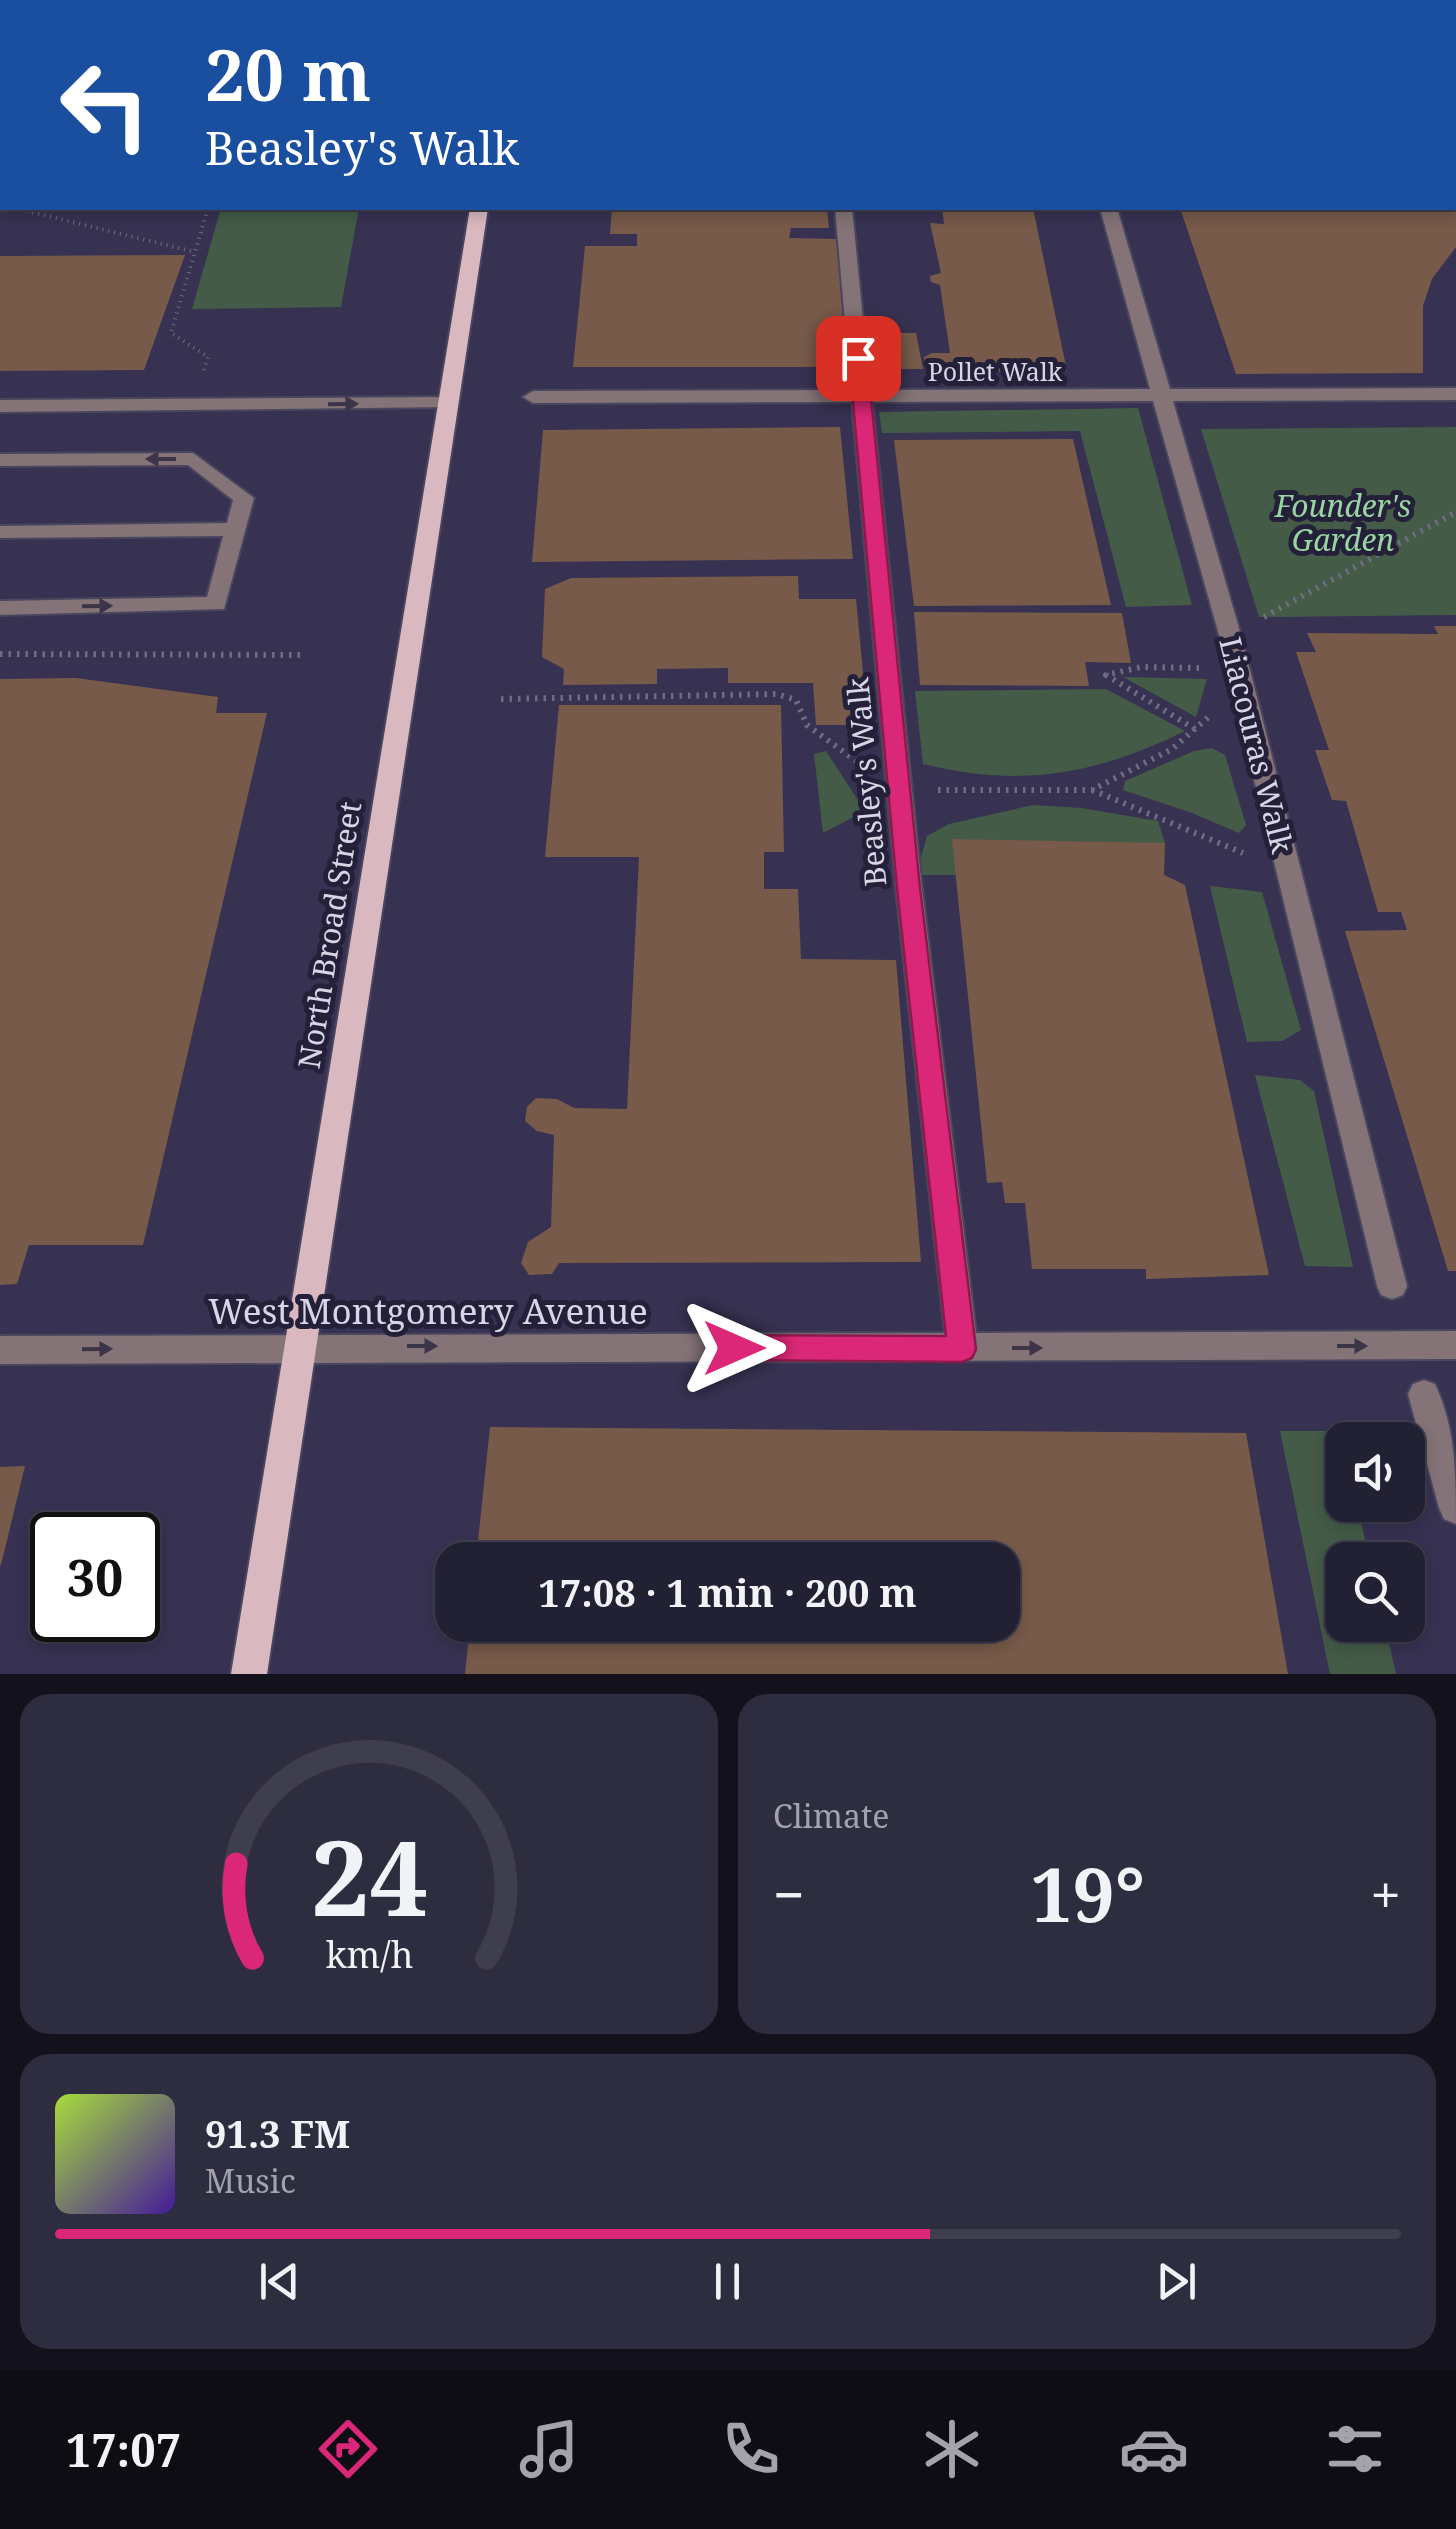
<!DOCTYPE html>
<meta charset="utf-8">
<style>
body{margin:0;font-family:"Noto Serif",serif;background:#2e2d3f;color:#f1f3f6;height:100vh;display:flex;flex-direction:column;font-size:38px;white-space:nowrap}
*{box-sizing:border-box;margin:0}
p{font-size:32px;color:#a2a3ac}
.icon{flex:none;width:55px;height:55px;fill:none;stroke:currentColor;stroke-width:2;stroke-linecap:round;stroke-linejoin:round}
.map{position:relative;height:1674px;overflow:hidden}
.sheet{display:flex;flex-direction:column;gap:20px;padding:20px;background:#13121c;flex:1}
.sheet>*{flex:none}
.hud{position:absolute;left:0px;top:0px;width:1458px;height:210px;box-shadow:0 5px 15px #0003,0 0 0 2px #3f3e4e;background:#1a4fa0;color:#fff;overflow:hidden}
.controls{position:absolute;left:1325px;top:1422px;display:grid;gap:20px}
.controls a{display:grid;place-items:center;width:100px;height:100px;border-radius:20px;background:#222033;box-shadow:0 5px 15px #0003,0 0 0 2px #3f3e4e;font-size:50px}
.speed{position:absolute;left:30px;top:1512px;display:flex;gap:20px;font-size:50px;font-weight:700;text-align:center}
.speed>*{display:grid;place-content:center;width:130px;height:130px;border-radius:50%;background:#222033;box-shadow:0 5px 15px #0003,0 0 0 2px #3f3e4e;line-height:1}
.speed .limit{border:5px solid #111;border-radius:15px;background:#fff;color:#111}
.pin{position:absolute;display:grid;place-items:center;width:85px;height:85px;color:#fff;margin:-42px;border-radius:20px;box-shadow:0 5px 15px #0006}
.me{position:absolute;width:110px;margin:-55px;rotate:90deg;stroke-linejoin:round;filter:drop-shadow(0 0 8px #0008)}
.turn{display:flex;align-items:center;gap:35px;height:210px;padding:0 40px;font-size:45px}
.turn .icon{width:130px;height:130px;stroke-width:2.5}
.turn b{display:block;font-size:70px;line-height:85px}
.big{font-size:75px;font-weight:700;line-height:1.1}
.sheet .card{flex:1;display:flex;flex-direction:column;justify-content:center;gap:15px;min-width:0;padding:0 35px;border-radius:30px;background:#2e2d3f}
.sheet .dial{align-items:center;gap:0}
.dial svg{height:260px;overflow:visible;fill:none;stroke:#3f3e4e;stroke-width:7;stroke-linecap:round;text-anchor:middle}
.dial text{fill:#f1f3f6;stroke:none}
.song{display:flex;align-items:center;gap:30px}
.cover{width:120px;height:120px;border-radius:15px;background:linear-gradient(135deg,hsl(80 70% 55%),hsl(260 70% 35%))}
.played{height:10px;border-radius:5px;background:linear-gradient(90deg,#db2777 65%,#3f3e4e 65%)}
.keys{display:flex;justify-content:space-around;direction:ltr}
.heat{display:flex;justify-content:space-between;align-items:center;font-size:55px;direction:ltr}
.sheet .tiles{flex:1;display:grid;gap:20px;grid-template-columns:1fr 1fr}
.card:last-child{grid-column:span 2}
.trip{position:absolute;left:435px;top:1542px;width:585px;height:100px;border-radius:30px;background:#222033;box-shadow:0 5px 15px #0003,0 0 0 2px #3f3e4e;font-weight:700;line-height:100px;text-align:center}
.dock{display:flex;height:160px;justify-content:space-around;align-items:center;background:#0e0d14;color:#a2a3ac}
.dock .icon{width:70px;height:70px}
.dock .active{color:#db2777}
.dock b{font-size:45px;color:#f1f3f6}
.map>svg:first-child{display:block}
.built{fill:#373252;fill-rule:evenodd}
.green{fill:#445b47}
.building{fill:#775a49}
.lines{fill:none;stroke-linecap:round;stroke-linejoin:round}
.minor-casing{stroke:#49465e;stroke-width:4}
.major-casing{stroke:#49465e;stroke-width:4}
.path-far1{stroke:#706d83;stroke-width:4;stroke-dasharray:1 5;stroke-linecap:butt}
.path{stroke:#706d83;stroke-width:6;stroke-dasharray:2.5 6;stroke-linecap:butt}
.minor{fill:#847377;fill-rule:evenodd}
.major{fill:#dab8c0;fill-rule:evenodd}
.oneway{fill:#3c3548}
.route{fill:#db2777;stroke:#8e194d;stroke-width:2.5}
.labels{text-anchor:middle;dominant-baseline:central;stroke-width:10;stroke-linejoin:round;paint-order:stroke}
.far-street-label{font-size:25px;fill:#d7d6e7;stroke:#242039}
.park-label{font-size:30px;font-style:italic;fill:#98d5a1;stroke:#242039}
.street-label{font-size:30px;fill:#d7d6e7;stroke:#242039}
.near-street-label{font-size:35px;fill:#d7d6e7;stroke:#242039}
</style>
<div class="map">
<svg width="1456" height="1674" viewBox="0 0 1456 1674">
<rect width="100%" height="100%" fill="#2e2a44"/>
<path class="built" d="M0 0H1456V1674H0ZM2 2H1455V208H2ZM1342 1440H1408V1505H1342ZM52 1535H138V1620H52ZM452 1560H1002V1625H452ZM1342 1560H1408V1625H1342Z"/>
<path class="green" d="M7 0H426L10 2Z
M221 208H359L341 307 192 309Z
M1138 408 1192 605 1126 607 1080 431 882 433 879 412Z
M1456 427V615L1259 617 1201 429Z
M1123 677 1207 679 1196 717Z
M1106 689 1185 731C1095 775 1021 788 923 764L915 691Z
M1212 748 1225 755 1246 825 1239 833 1192 813 1123 790 1125 781 1194 751Z
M826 751 865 811 823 833 814 754Z
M1033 805 1081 808 1158 821 1165 843 956 875H922L921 857 927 836 949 824Z
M1210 886 1262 892 1301 1030 1282 1041 1247 1042Z
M1255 1075 1300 1080 1314 1091 1353 1267 1305 1266Z
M1280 1431H1340L1342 1505H1357L1370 1560H1342V1625H1385L1396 1674H1330Z"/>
<path class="building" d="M612 208H827L829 228H791L789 238 838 239 847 367H573L585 246H637V234H610Z
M942 208H1033L1067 371 933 372 924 367V357L932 353H950L940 285 931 282 930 276 941 273 930 223 944 224Z
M1180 208H1456V247L1432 279 1423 306V373L1236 374Z
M185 255 144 370 0 371V256Z
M877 333H916L923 369H883Z
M840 427 853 559 532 562 543 430Z
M1073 439 1111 605 914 606 894 440Z
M798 576 799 599H856L868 725H816L813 683H728V668L657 669V684L563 685 564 669 542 657 545 589 571 578Z
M914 612 1122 613 1131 663 1085 662 1089 686 920 685Z
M1434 626H1456V1271H1448L1345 931 1407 930 1401 912H1378L1346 801 1332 800 1315 750H1329L1296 652H1316L1307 633 1438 634Z
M76 678 218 697 216 713H267L143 1245H29L17 1284 0 1285V679Z
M559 705H781L784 852H764V889H798L801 959 896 960 921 1262 559 1263 552 1274 529 1275 521 1263 528 1242 551 1227 554 1135 537 1131 525 1121 527 1107 536 1098 557 1099 574 1108 627 1109 639 857H545Z
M952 839 1165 843 1164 875 1185 885 1269 1275 1146 1279V1269H1032L1025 1203H1005L1002 1182 987 1183Z
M490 1427 1246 1433 1288 1674H465L470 1625H1002V1560H476Z
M25 1466 1 1565H0V1467Z"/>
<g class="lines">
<g class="minor-casing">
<path id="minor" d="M1043 0H1057L1058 2H1044Z
M1398 0H1413L1414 2H1399Z
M1455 82H1456V94H1455Z
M835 208H852L870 390 1150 389 1100 208H1117L1170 389 1456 388V400L1173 401 1241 635 1407 1286 1403 1295 1392 1299 1381 1295 1377 1286 1219 635 1153 401 872 402 922 889 976 1333 1456 1331V1359L0 1364V1336L945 1333 896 889 852 402 533 403 523 397 533 391 851 390Z
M448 397 455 399V407L0 412V400Z
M193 453 254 498 224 609 0 615V601L207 597 223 536 0 538V526L227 523 233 500 188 465 0 466V454Z
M1424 1380 1435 1384C1456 1429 1456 1475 1456 1524L1444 1519 1439 1508 1408 1394 1413 1384Z"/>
</g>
<g class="major-casing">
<path id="major" d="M504 0H518V2H504Z
M470 208H488L267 1674H231Z"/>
</g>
<path class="path-far1" d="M224 0 229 2
M437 2 442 0
M15 208 195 252
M204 370 208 357 171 333 208 208"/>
<path class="path" d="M1264 617 1456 512
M0 654 302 655
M501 699 777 694 796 700 807 725 859 763
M1195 729 1106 675 1141 667 1200 668
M938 790H1092L1172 749 1212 714
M1092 790 1243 853"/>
<use href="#minor" class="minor"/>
<use href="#major" class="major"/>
</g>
<defs><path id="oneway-solid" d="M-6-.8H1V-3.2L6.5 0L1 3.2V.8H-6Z" transform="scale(2.5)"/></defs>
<g class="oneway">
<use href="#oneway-solid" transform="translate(343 404) rotate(-1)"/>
<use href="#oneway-solid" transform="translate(161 459) rotate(180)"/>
<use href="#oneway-solid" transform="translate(97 606) rotate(-1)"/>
<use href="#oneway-solid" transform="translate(422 1346)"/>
<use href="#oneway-solid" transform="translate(1352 1346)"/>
<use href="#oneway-solid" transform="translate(1027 1348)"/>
<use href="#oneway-solid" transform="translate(97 1349) rotate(-1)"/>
</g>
<path class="route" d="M858 352 867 358 920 888 976 1349 972 1358 962 1362 734 1360 724 1357 720 1348 724 1339 734 1335 946 1336 897 888 849 358Z"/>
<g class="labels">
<g class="far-street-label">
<text x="995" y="371">Pollet Walk</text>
</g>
<g class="park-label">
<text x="1343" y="505">Founder's<tspan x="1343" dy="34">Garden</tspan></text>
</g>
<g class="street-label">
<text transform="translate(1257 745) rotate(76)">Liacouras Walk</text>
<text transform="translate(866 782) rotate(-95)">Beasley's Walk</text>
<text transform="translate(329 935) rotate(-81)">North Broad Street</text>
</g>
<g class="near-street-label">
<text x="428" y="1310">West Montgomery Avenue</text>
</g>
</g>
</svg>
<div class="controls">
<a><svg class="icon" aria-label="sound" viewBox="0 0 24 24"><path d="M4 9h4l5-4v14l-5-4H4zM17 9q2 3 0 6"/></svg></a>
<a><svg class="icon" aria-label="search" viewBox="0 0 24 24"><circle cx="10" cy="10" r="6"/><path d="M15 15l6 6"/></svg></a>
</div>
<div class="speed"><div class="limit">30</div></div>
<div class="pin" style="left:858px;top:358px;background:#d93025"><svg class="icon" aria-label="arrive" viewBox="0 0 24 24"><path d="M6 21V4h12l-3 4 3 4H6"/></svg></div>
<svg class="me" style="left:734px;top:1348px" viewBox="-20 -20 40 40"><path d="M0-17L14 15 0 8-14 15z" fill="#db2777" stroke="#fff" stroke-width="4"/></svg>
<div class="trip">17:08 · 1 min · 200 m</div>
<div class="hud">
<div class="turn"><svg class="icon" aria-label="left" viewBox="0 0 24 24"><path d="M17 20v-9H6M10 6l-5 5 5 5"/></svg><div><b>20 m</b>Beasley's Walk</div></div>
</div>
</div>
<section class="sheet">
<div class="tiles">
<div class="card dial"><svg viewBox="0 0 100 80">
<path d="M14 69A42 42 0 1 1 86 69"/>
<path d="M14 69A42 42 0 0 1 9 40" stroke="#db2777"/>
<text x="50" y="56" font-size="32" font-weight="700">24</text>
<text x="50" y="72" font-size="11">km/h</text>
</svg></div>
<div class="card"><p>Climate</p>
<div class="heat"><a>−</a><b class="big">19°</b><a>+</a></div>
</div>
<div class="card">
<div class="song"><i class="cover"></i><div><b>91.3 FM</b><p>Music</p></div></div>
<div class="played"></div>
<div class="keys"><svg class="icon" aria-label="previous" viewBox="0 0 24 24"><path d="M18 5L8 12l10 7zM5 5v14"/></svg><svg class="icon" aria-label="pause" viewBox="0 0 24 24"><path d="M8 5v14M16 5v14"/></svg><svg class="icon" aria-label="next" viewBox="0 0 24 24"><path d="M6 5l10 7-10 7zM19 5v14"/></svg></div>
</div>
</div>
</section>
<nav class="dock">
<b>17:07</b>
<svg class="icon active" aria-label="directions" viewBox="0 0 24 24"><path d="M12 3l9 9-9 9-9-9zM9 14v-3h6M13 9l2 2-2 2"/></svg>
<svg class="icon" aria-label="music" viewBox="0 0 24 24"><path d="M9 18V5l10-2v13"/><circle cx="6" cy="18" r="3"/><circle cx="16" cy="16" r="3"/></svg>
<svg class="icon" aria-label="phone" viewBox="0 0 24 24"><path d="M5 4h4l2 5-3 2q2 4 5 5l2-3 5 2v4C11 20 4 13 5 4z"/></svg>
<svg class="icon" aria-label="climate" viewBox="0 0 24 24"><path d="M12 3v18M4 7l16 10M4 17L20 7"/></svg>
<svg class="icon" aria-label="car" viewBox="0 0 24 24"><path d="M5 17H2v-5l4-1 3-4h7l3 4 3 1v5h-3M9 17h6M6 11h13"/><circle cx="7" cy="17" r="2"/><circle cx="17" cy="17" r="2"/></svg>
<svg class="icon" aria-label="filters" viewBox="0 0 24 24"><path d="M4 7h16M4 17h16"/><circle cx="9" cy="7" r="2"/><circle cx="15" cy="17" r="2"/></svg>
</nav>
